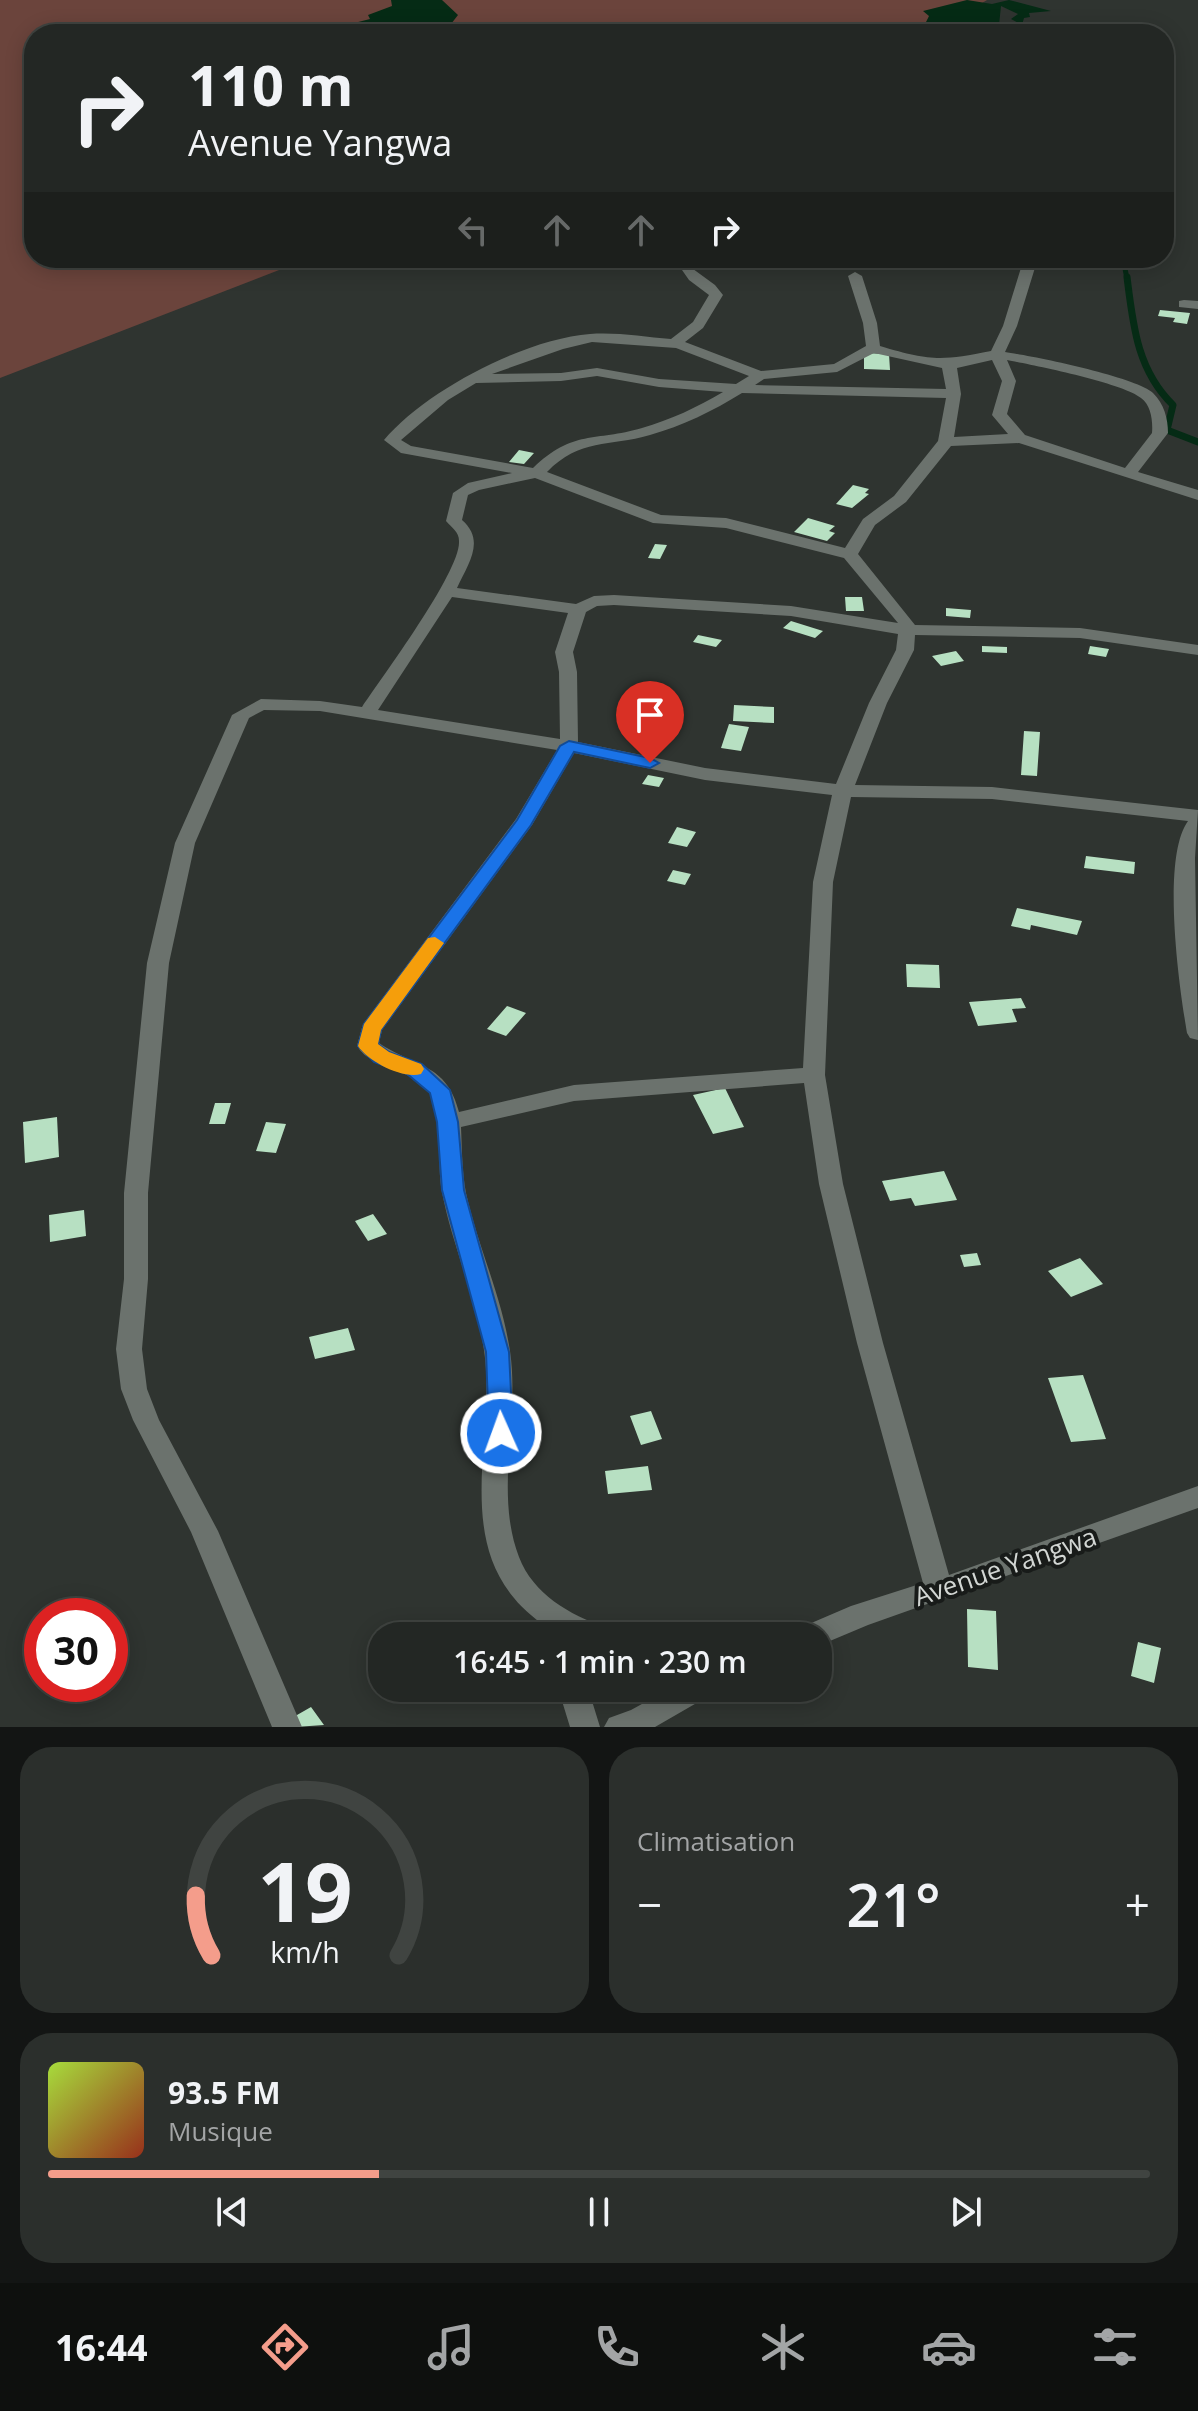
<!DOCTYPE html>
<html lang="fr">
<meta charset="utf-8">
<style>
body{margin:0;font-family:"Open Sans",sans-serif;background:#2b2f2c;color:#f1f3f6;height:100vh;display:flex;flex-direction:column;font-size:30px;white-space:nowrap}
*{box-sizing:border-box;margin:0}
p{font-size:26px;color:#a3a5a6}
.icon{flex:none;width:44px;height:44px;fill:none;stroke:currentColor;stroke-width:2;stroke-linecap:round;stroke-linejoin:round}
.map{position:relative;height:1727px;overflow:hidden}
.side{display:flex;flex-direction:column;gap:20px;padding:20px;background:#131514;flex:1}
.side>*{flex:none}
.hud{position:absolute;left:24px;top:24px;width:1150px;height:244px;border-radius:32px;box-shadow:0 4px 20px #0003,0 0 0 2px #404441;background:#232724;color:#f1f3f6;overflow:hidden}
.speed{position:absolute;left:24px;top:1598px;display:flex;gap:16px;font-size:40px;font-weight:700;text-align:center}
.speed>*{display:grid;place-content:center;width:104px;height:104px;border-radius:50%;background:#232724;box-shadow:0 4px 20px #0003,0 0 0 2px #404441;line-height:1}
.speed .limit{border:12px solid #d22;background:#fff;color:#111}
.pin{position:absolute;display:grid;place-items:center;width:68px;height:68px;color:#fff;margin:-82px -34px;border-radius:50% 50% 50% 0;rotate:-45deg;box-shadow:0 0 8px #0007}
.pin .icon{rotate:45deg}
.me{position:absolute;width:88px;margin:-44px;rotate:358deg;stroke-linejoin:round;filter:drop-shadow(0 0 6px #0008)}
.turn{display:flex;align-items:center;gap:28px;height:168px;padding:0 32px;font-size:36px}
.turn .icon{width:104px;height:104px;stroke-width:2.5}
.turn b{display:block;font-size:56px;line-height:68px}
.lanes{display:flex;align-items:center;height:76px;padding:0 32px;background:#0003;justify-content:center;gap:40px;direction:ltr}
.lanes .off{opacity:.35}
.big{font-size:60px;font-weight:600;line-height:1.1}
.side .card{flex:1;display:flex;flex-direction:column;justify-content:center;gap:12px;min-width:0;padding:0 28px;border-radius:32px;background:#2b2f2c}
.side .dial{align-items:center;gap:0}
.dial svg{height:208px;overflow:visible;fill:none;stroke:#404441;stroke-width:7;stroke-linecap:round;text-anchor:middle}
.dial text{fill:#f1f3f6;stroke:none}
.song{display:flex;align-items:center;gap:24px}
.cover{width:96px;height:96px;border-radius:12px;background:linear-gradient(135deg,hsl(80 70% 55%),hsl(10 70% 35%))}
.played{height:8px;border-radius:4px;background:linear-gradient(90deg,#f49d8b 30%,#404441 30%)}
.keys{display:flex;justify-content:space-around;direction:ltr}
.heat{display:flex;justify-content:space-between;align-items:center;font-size:44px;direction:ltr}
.side .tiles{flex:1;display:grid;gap:20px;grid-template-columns:1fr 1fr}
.card:last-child{grid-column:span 2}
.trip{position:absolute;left:368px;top:1622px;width:464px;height:80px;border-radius:32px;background:#232724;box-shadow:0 4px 20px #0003,0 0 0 2px #404441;font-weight:600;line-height:80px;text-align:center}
.menu{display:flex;height:128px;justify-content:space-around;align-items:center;background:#0e100e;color:#a3a5a6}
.menu .icon{width:56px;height:56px}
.menu .current{color:#f49d8b}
.menu b{font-size:36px;color:#f1f3f6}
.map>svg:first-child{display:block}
.green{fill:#6b443c}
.water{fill:#052b15}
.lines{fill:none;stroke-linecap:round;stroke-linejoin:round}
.stream-far1{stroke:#052b15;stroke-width:5}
.stream{stroke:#052b15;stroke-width:7}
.building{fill:#b7e0c2}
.minor{fill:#6b726d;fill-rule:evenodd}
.route{fill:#1a73e8;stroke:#114b97;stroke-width:2}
.slow{fill:#f59e0b}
.labels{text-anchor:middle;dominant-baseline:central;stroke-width:8;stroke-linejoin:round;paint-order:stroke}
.near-street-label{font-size:26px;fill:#d2d6d3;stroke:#181b19}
</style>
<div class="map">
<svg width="1198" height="1727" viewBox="0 0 1198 1727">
<rect width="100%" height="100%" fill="#2f3430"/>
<path class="green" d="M0 0H987L932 34H34V258H310L0 378Z"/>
<path class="water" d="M391 0H442L458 15 451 24 481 34H311L370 19 368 15 392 6Z
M967 0 992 4 1009 0 1051 11 1029 13 1030 17 1024 18 1022 25 1011 19 1018 14 1001 6 999 25 987 27 989 34H965L926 22 929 16 923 11Z"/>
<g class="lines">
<path class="stream-far1" d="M1123 258 1127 279"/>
<path class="stream" d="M1127 277C1133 325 1137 370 1173 405L1167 430 1198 442"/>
</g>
<path class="building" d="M1160 310 1190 313 1187 324 1173 322 1175 318 1158 316Z
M864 353 889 354 890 370 864 369Z
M519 450 534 453 524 464 509 462Z
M853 485 869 489 865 493 869 494 852 508 836 504Z
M808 518 835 526 829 531 835 533 827 541 794 532Z
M655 544 667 545 660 559 648 558Z
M845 597H862L864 611H846Z
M946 608 971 610 970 618 946 616Z
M791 621 823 631 815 638 783 628Z
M698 635 722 640 716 647 693 642Z
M982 646 1007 647V653L982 652Z
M1090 646 1109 649 1106 657 1088 654Z
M956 651 964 661 941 666 932 656Z
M734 705 774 707V723L733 721Z
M649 713 672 716 668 727 645 724Z
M729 724 749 727 741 751 721 748Z
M1024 731 1040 732 1037 776 1021 775Z
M648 775 664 778 659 787 642 784Z
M677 827 696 832 687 847 668 843Z
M1086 856 1135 862 1134 874 1084 868Z
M673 870 691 874 685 885 667 881Z
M1017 908 1082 921 1077 935 1031 925 1030 930 1011 926Z
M906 964 939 965 940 988 907 987Z
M1021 998 1026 1008 1012 1009 1017 1022 978 1026 969 1002Z
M507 1006 526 1013 506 1036 487 1029Z
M725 1088 744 1127 713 1134 693 1095Z
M215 1103H231L225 1124H209Z
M57 1117 59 1157 25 1163 23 1122Z
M266 1122 286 1124 276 1153 256 1151Z
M944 1171 957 1200 915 1206 911 1198 890 1201 882 1181Z
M84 1210 86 1236 50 1242 49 1215Z
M373 1214 387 1234 368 1241 355 1221Z
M977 1253 981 1265 964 1267 960 1255Z
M1080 1258 1103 1284 1071 1297 1048 1271Z
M348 1328 355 1350 315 1359 309 1337Z
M1083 1375 1106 1439 1071 1442 1048 1378Z
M651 1411 662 1439 641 1445 630 1416Z
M648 1466 652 1490 608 1494 605 1471Z
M967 1609 996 1611 998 1670 968 1667Z
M1138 1642 1161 1648 1154 1683 1131 1676Z
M311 1707 324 1725 295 1727 290 1719Z"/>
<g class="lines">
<path class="minor" d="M1024 258H1038L1017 326 1005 352C1033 356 1136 377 1153 393 1164 404 1168 418 1168 433L1138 472 1198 490V500L1019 443 951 446 906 502 875 525 858 554 915 625 1080 628 1198 645V655L1080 638 915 635 914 650 887 703 855 785 992 787 1198 810 1195 858 1198 1040 1190 1038 1187 1033C1179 986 1161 858 1188 821L992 799 851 797 833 882 825 1075 843 1184 883 1343 949 1575 1198 1486V1508L868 1625 818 1646V1636H798L802 1627 851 1606 923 1583 857 1343 819 1184 804 1083 574 1101 461 1127C462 1149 462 1172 466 1193 478 1247 502 1297 510 1351 520 1418 494 1492 519 1557 533 1594 570 1615 605 1627L609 1636H551L550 1631C538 1620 524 1611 514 1598 456 1529 496 1431 484 1350 476 1296 452 1245 442 1192 436 1161 445 1124 431 1096 417 1067 373 1072 357 1046L363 1024 516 819 557 750 320 711 264 710 249 718 195 843 169 963 148 1193V1279L142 1349 147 1389 159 1420 218 1531 302 1727H272L191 1532 133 1420 121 1389 116 1349 124 1279V1193L147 963 175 843 232 715 261 699 320 701 362 707C382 677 461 571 459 541 459 532 452 528 446 521L453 493 468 483 512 473 401 453 384 440C426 390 525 339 590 334 617 332 644 337 671 339L693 322 709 295 689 280 682 270 689 266 715 285 723 295 703 328 685 342 761 371 834 364 866 346 863 323 848 276 855 272 862 276 877 323 880 346C930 361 941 361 991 351L1003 326ZM592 342 676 348 749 376 736 384 659 379 597 368 561 373 492 374 563 349ZM874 353 942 368 946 389 755 385 764 379 837 372ZM992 360 1002 381 992 415 1008 434 954 437 961 394 957 368ZM1007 360C1033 365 1123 383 1141 398 1151 405 1153 421 1152 433L1125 468 1025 435 1007 414 1016 381ZM597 376 659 387 723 392C698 407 670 420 642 428 594 442 574 429 533 468L411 446 401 440 448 400 476 383 561 381ZM742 393 946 398 938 441 894 496 863 519 845 548 726 518 661 515 547 472C580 438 609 447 650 435 682 426 713 411 742 393ZM535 478 653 523 726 528 844 558 898 623 791 606 614 595 594 596 576 604 457 588C468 564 486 541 462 520L468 495 479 490ZM452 597 568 613 555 652 559 672 560 739 378 710ZM614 605 791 616 898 634 896 650 869 703 836 784 705 768 578 742 577 672 573 652 586 612 597 606ZM574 753 705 780 832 795 813 882 803 1068 574 1085 459 1112C447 1063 414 1067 379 1043L382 1030 532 825Z
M1184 300 1198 301V309L1179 307V301Z
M558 1688H588L600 1727H570Z
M671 1688H712L707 1697 655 1727H604L609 1718 631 1710Z"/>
</g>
<path class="route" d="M569 741 650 758 659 763 650 768 574 752 531 825 381 1030 378 1044 389 1052 422 1064 450 1090 458 1122 464 1190 509 1352 513 1433 509 1440 501 1443 492 1440 489 1433 486 1352 442 1190 437 1122 430 1093 407 1074 374 1062 358 1046 364 1024 517 820 560 746Z"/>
<path class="slow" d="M435 937 444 943 381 1030 378 1044 389 1052 421 1064 424 1069 421 1074C402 1079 369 1062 358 1046L364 1024 428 938Z"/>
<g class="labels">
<g class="near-street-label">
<text transform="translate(1005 1566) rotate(-19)">Avenue Yangwa</text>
</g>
</g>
</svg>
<div class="speed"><div class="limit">30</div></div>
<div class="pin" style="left:650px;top:763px;background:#d93025"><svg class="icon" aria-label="arrive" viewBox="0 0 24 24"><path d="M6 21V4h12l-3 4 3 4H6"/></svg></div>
<svg class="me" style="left:501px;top:1433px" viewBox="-20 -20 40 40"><circle r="17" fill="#1a73e8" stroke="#fff" stroke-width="3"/><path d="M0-11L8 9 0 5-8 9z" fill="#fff"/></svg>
<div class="trip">16:45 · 1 min · 230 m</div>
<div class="hud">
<div class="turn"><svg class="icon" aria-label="right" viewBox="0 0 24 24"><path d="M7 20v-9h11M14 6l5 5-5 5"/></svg><div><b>110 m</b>Avenue Yangwa</div></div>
<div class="lanes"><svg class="icon off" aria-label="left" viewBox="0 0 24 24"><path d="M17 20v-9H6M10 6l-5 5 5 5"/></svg><svg class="icon off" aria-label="ahead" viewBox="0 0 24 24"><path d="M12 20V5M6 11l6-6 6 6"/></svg><svg class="icon off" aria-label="ahead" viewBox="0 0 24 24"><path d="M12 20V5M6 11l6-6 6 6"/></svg><svg class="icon" aria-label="right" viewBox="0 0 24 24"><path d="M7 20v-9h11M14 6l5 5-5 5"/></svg></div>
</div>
</div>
<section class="side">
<div class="tiles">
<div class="card dial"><svg viewBox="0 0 100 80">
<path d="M14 69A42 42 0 1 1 86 69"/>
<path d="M14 69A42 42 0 0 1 8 46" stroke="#f49d8b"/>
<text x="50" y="56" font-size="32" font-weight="700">19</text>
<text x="50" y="72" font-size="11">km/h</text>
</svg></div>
<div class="card"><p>Climatisation</p>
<div class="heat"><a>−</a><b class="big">21°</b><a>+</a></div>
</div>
<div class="card">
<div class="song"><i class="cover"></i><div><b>93.5 FM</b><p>Musique</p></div></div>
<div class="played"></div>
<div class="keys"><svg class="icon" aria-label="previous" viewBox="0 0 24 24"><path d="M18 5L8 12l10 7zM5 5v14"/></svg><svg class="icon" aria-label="pause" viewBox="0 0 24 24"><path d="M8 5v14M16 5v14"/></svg><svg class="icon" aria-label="next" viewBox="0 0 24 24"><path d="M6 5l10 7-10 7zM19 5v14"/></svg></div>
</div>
</div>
</section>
<nav class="menu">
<b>16:44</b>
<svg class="icon current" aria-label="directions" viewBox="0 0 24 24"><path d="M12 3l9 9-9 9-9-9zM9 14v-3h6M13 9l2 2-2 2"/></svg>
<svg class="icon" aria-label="music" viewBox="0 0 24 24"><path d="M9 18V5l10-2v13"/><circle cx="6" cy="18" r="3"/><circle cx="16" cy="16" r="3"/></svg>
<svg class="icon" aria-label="phone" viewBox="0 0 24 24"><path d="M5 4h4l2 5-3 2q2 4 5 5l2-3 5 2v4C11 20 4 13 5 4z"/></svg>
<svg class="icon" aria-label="climate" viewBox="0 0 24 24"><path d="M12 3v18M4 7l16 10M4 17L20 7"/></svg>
<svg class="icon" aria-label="car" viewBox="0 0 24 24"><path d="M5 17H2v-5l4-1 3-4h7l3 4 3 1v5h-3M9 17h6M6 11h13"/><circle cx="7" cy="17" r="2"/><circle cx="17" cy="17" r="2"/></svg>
<svg class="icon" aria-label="filters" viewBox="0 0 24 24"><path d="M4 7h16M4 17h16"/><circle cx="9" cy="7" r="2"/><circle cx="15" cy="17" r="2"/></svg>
</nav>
